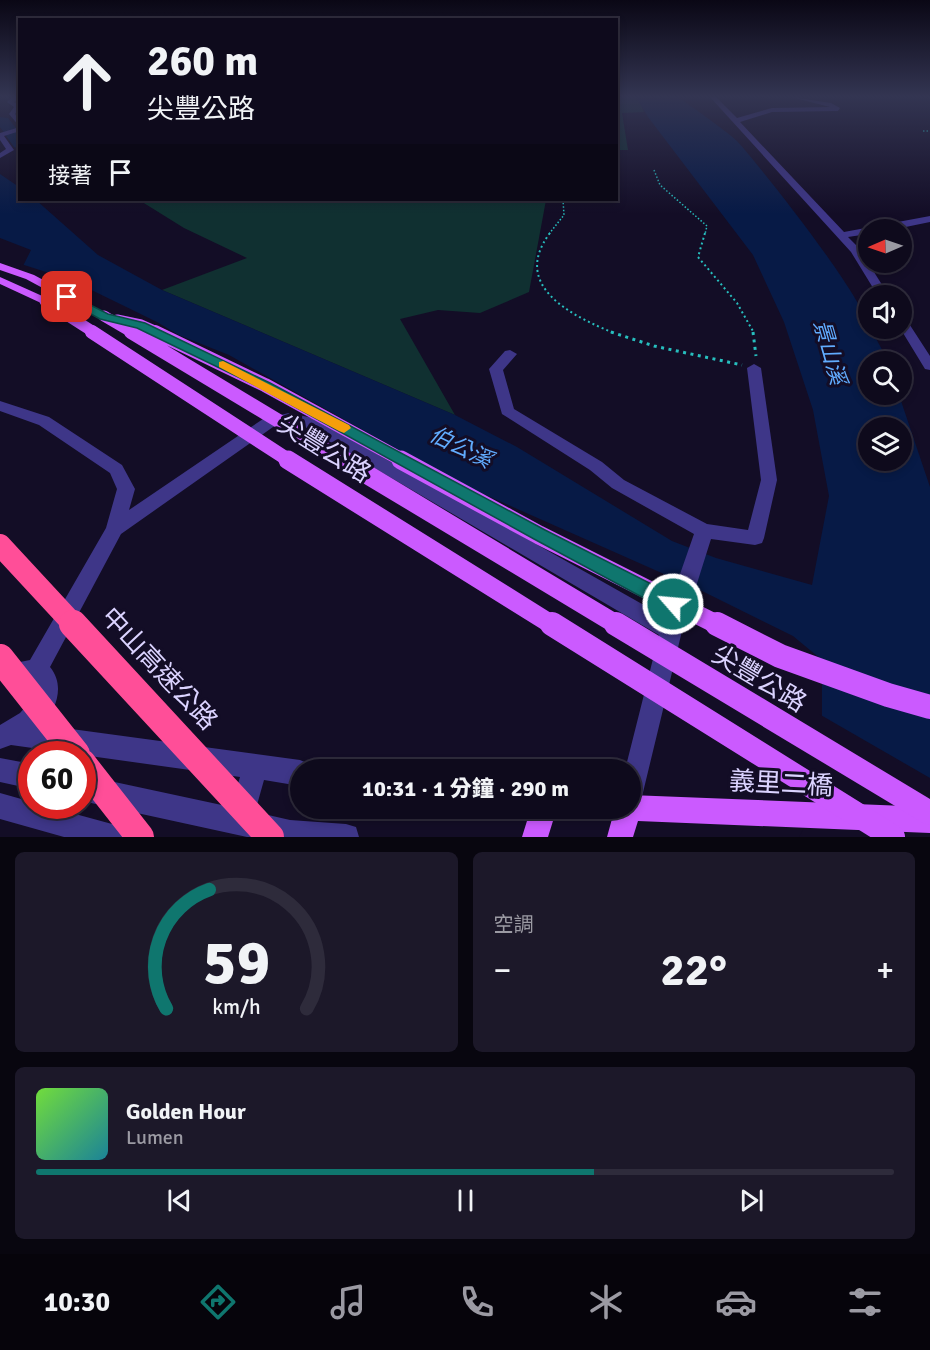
<!DOCTYPE html>
<html lang="zh-TW">
<meta charset="utf-8">
<style>
body{margin:0;font-family:Signika,"Noto Sans TC",sans-serif;background:#1c1829;color:#f1f3f6;height:100vh;display:flex;flex-direction:column;font-size:22px;white-space:nowrap}
*{box-sizing:border-box;margin:0}
p{font-size:20px;color:#9b9aa3}
.icon{flex:none;width:33px;height:33px;fill:none;stroke:currentColor;stroke-width:2;stroke-linecap:round;stroke-linejoin:round}
.map{position:relative;height:837px;overflow:hidden}
.sheet{display:flex;flex-direction:column;gap:15px;padding:15px;background:#08060f;flex:1}
.sheet>*{flex:none}
.guide{position:absolute;left:18px;top:18px;width:600px;height:183px;border-radius:0px;box-shadow:0 3px 9px #0003,0 0 0 2px #2e2b3b;background:#0e0a1c;color:#f1f3f6;overflow:hidden}
.needle{width:39px;rotate:268deg}
.buttons{position:absolute;left:858px;top:219px;display:grid;gap:12px}
.buttons a{display:grid;place-items:center;width:54px;height:54px;border-radius:50%;background:#0e0a1c;box-shadow:0 3px 9px #0003,0 0 0 2px #2e2b3b;font-size:30px}
.speed{position:absolute;left:18px;top:741px;display:flex;gap:12px;font-size:30px;font-weight:700;text-align:center}
.speed>*{display:grid;place-content:center;width:78px;height:78px;border-radius:50%;background:#0e0a1c;box-shadow:0 3px 9px #0003,0 0 0 2px #2e2b3b;line-height:1}
.speed .limit{border:9px solid #d22;background:#fff;color:#111}
.pin{position:absolute;display:grid;place-items:center;width:51px;height:51px;color:#fff;margin:-26px;border-radius:12px;box-shadow:0 3px 9px #0006}
.me{position:absolute;width:66px;margin:-33px;rotate:297deg;stroke-linejoin:round;filter:drop-shadow(0 0 4px #0008)}
.turn{display:flex;align-items:center;gap:21px;height:126px;padding:0 30px;font-size:27px}
.turn .icon{width:78px;height:78px;stroke-width:2.5}
.turn b{display:block;font-size:42px;line-height:51px}
.then{display:flex;align-items:center;height:57px;padding:0 30px;background:#0003;gap:12px;font-size:22px}
.big{font-size:45px;font-weight:800;line-height:1.1}
.sheet .tile{flex:1;display:flex;flex-direction:column;justify-content:center;gap:9px;min-width:0;padding:0 21px;border-radius:9px;background:#1c1829}
.sheet .dial{align-items:center;gap:0}
.dial svg{height:156px;overflow:visible;fill:none;stroke:#2e2b3b;stroke-width:7;stroke-linecap:round;text-anchor:middle}
.dial text{fill:#f1f3f6;stroke:none}
.song{display:flex;align-items:center;gap:18px}
.cover{width:72px;height:72px;border-radius:9px;background:linear-gradient(135deg,hsl(100 70% 55%),hsl(190 70% 35%))}
.played{height:6px;border-radius:3px;background:linear-gradient(90deg,#0f766e 65%,#2e2b3b 65%)}
.keys{display:flex;justify-content:space-around;direction:ltr}
.heat{display:flex;justify-content:space-between;align-items:center;font-size:33px;direction:ltr}
.sheet .tiles{flex:1;display:grid;gap:15px;grid-template-columns:1fr 1fr}
.tile:last-child{grid-column:span 2}
.trip{position:absolute;left:290px;top:759px;width:351px;height:60px;border-radius:30px;background:#0e0a1c;box-shadow:0 3px 9px #0003,0 0 0 2px #2e2b3b;font-weight:800;line-height:60px;text-align:center}
.menu{display:flex;height:96px;justify-content:space-around;align-items:center;background:#06040b;color:#9b9aa3}
.menu .icon{width:42px;height:42px}
.menu .current{color:#0f766e}
.menu b{font-size:27px;color:#f1f3f6}
.map>svg:first-child{display:block}
.green{fill:#103031}
.water{fill:#071a46;fill-rule:evenodd}
.pier{fill:#130d26}
.lines{fill:none;stroke-linecap:round;stroke-linejoin:round}
.river{fill:#071a46;fill-rule:evenodd}
.path-far2{stroke:#27bebe;stroke-width:1.5;stroke-dasharray:1.5 2;stroke-linecap:butt}
.path-far1{stroke:#27bebe;stroke-width:2;stroke-dasharray:2 3;stroke-linecap:butt}
.path{stroke:#27bebe;stroke-width:3;stroke-dasharray:3 4.5;stroke-linecap:butt}
.minor{fill:#3e3688;fill-rule:evenodd}
.major{fill:#cb5aff;fill-rule:evenodd}
.major-bridge-far3{stroke:#cb5aff;stroke-width:11}
.major-bridge-far2{stroke:#cb5aff;stroke-width:14}
.major-bridge-far1{stroke:#cb5aff;stroke-width:19}
.major-bridge{stroke:#cb5aff;stroke-width:24}
.highway-bridge-far1{stroke:#ff4e98;stroke-width:22}
.highway-bridge{stroke:#ff4e98;stroke-width:28}
.route{fill:#0f766e;stroke:#0a4d48;stroke-width:1.5}
.slow{fill:#f59e0b}
.labels{text-anchor:middle;dominant-baseline:central;stroke-width:6;stroke-linejoin:round;paint-order:stroke}
.water-label{font-size:22px;font-style:italic;fill:#61acff;stroke:#130d26}
.near-street-label{font-size:26px;fill:#dbd3ff;stroke:#130d26}
</style>
<div class="map">
<svg width="930" height="837" viewBox="0 0 930 837">
<rect width="100%" height="100%" fill="#130d26"/>
<path class="green" d="M617 97H638L644 112 622 113 628 150H617Z
M139 200H546L529 292 480 313 438 310 400 319 455 415 162 290 247 258 184 228Z"/>
<path class="water" d="M636 97C646 97 669 94 677 97 682 99 733 136 737 141 760 166 868 302 868 328L871 329 888 361 868 362V394L899 395 930 487V837L822 801V660L793 636 700 590 452 480 229 355 20 272 31 250 0 238V174L19 187 20 200H36L98 255 162 290 455 415 517 447 672 541 716 558 812 585 829 496 813 410 784 322 753 255 648 117ZM868 428H902V460H868Z"/>
<path class="pier" d="M21 264 71 280 157 322 197 346 128 339 40 300 18 274Z
M819 714 930 778V837H799L819 800Z"/>
<g class="lines">
<path class="river" d="M0 117 8 118 20 133V149L14 147 0 127Z"/>
<path class="path-far2" d="M923 131H930
M654 170 660 185 707 226 705 234
M549 234 564 215 563 200"/>
<path class="path-far1" d="M550 233C510 286 572 316 614 333
M705 233 698 257 737 303 754 333"/>
<path class="path" d="M611 332 654 346 742 365
M753 332 756 356"/>
<path class="minor" d="M12 97H19L14 102 20 106 15 114 20 120V127L9 114 14 107 7 102Z
M710 97H716L737 118 772 108 830 107 791 97 831 103 840 108 838 111 772 112 740 122 844 232 930 216V222L891 230H868V234L848 237 859 248 889 296H878L851 252Z
M20 127V131L4 136 14 150 0 158V153L6 149 0 140V133Z
M902 318 906 319 930 356V370L925 369 900 328Z
M510 350 517 354 503 370 514 409 602 462 624 480 707 524 748 530 761 480 747 368 754 364 761 368 777 480 764 538 762 543 755 545 711 539 682 631 639 809 630 813 621 808H630V770H625L659 635 303 426 289 423 273 427 121 534 50 667C65 685 57 709 42 725L300 760 309 764 311 770H300V786L264 780 255 812 290 820 346 824 356 827 359 837H247L82 801V775L231 807 240 777 11 745 0 749V725L20 713 35 696V683L20 678 17 670 20 662 30 660 106 528 117 489 110 473 39 425 0 411V401L49 417 122 465 135 489 129 510 263 419 289 413 313 418 665 617 694 534 612 488 590 470 502 414 489 369 505 351Z
M0 758 32 764V789L0 782Z
M0 793 32 802V806H46L112 824 122 827 125 837H64L0 819Z"/>
<path class="major" d="M0 263 34 275 110 316 104 320 100 319 26 279 0 270Z
M0 277 49 299 51 301 45 304 41 303 0 284Z
M630 795 930 807V833L638 821 633 837H607L615 808H630Z
M531 808H557L548 837H522Z"/>
<path class="major-bridge-far3" d="M45 301 95 333
M104 316 133 333
M117 320 141 325 159 333"/>
<path class="major-bridge-far2" d="M92 332 290 461
M131 332 345 461
M155 332 265 385 404 461"/>
<path class="major-bridge-far1" d="M288 460 554 626
M343 460 619 626
M401 460 539 535 720 626"/>
<path class="major-bridge" d="M552 624 893 837
M616 624 930 813
M717 624 780 656 888 695 930 707"/>
<path class="highway-bridge-far1" d="M0 545 75 626"/>
<path class="highway-bridge" d="M73 624 270 837
M0 658 76 754
M82 763 140 837"/>
</g>
<linearGradient id="sky" x2="0" y2="1"><stop stop-color="#0a0715"/><stop offset="0.45" stop-color="#333552"/><stop offset="1" stop-color="#333552" stop-opacity="0"/></linearGradient>
<rect width="930" height="214" fill="url(#sky)"/>
<path class="route" d="M67 293 108 314 145 323 270 383 545 530 679 598 682 604 679 610 673 612 666 610 534 539 261 388 137 328 100 319 63 299 62 297Z"/>
<path class="slow" d="M223 361 349 425 351 428 344 433 339 431 219 367V362Z"/>
<g class="labels">
<g class="water-label">
<text transform="translate(830 352) rotate(74)">景山溪</text>
<text transform="translate(461 447) rotate(26)">伯公溪</text>
</g>
<g class="near-street-label">
<text transform="translate(324 449) rotate(32)">尖豐公路</text>
<text transform="translate(159 669) rotate(47)">中山高速公路</text>
<text transform="translate(759 679) rotate(31)">尖豐公路</text>
<text transform="translate(781 784) rotate(3)">義里二橋</text>
</g>
</g>
</svg>
<div class="buttons">
<a><svg class="needle" viewBox="-14 -14 28 28"><path d="M0-13l5 13h-10z" fill="#e53935"/><path d="M0 13l5-13h-10z" fill="#9b9aa3"/></svg></a>
<a><svg class="icon" aria-label="sound" viewBox="0 0 24 24"><path d="M4 9h4l5-4v14l-5-4H4zM17 9q2 3 0 6"/></svg></a>
<a><svg class="icon" aria-label="search" viewBox="0 0 24 24"><circle cx="10" cy="10" r="6"/><path d="M15 15l6 6"/></svg></a>
<a><svg class="icon" aria-label="layers" viewBox="0 0 24 24"><path d="M12 4l9 5-9 5-9-5zM3 14l9 5 9-5"/></svg></a>
</div>
<div class="speed"><div class="limit">60</div></div>
<div class="pin" style="left:67px;top:297px;background:#d93025"><svg class="icon" aria-label="arrive" viewBox="0 0 24 24"><path d="M6 21V4h12l-3 4 3 4H6"/></svg></div>
<svg class="me" style="left:673px;top:604px" viewBox="-20 -20 40 40"><circle r="17" fill="#0f766e" stroke="#fff" stroke-width="3"/><path d="M0-11L8 9 0 5-8 9z" fill="#fff"/></svg>
<div class="trip">10:31 · 1 分鐘 · 290 m</div>
<div class="guide">
<div class="turn"><svg class="icon" aria-label="ahead" viewBox="0 0 24 24"><path d="M12 20V5M6 11l6-6 6 6"/></svg><div><b>260 m</b>尖豐公路</div></div>
<div class="then">接著<svg class="icon" aria-label="arrive" viewBox="0 0 24 24"><path d="M6 21V4h12l-3 4 3 4H6"/></svg></div>
</div>
</div>
<section class="sheet">
<div class="tiles">
<div class="tile dial"><svg viewBox="0 0 100 80">
<path d="M14 69A42 42 0 1 1 86 69"/>
<path d="M14 69A42 42 0 0 1 36 8" stroke="#0f766e"/>
<text x="50" y="56" font-size="32" font-weight="700">59</text>
<text x="50" y="72" font-size="11">km/h</text>
</svg></div>
<div class="tile"><p>空調</p>
<div class="heat"><a>−</a><b class="big">22°</b><a>+</a></div>
</div>
<div class="tile">
<div class="song"><i class="cover"></i><div><b>Golden Hour</b><p>Lumen</p></div></div>
<div class="played"></div>
<div class="keys"><svg class="icon" aria-label="previous" viewBox="0 0 24 24"><path d="M18 5L8 12l10 7zM5 5v14"/></svg><svg class="icon" aria-label="pause" viewBox="0 0 24 24"><path d="M8 5v14M16 5v14"/></svg><svg class="icon" aria-label="next" viewBox="0 0 24 24"><path d="M6 5l10 7-10 7zM19 5v14"/></svg></div>
</div>
</div>
</section>
<nav class="menu">
<b>10:30</b>
<svg class="icon current" aria-label="directions" viewBox="0 0 24 24"><path d="M12 3l9 9-9 9-9-9zM9 14v-3h6M13 9l2 2-2 2"/></svg>
<svg class="icon" aria-label="music" viewBox="0 0 24 24"><path d="M9 18V5l10-2v13"/><circle cx="6" cy="18" r="3"/><circle cx="16" cy="16" r="3"/></svg>
<svg class="icon" aria-label="phone" viewBox="0 0 24 24"><path d="M5 4h4l2 5-3 2q2 4 5 5l2-3 5 2v4C11 20 4 13 5 4z"/></svg>
<svg class="icon" aria-label="climate" viewBox="0 0 24 24"><path d="M12 3v18M4 7l16 10M4 17L20 7"/></svg>
<svg class="icon" aria-label="car" viewBox="0 0 24 24"><path d="M5 17H2v-5l4-1 3-4h7l3 4 3 1v5h-3M9 17h6M6 11h13"/><circle cx="7" cy="17" r="2"/><circle cx="17" cy="17" r="2"/></svg>
<svg class="icon" aria-label="filters" viewBox="0 0 24 24"><path d="M4 7h16M4 17h16"/><circle cx="9" cy="7" r="2"/><circle cx="15" cy="17" r="2"/></svg>
</nav>
